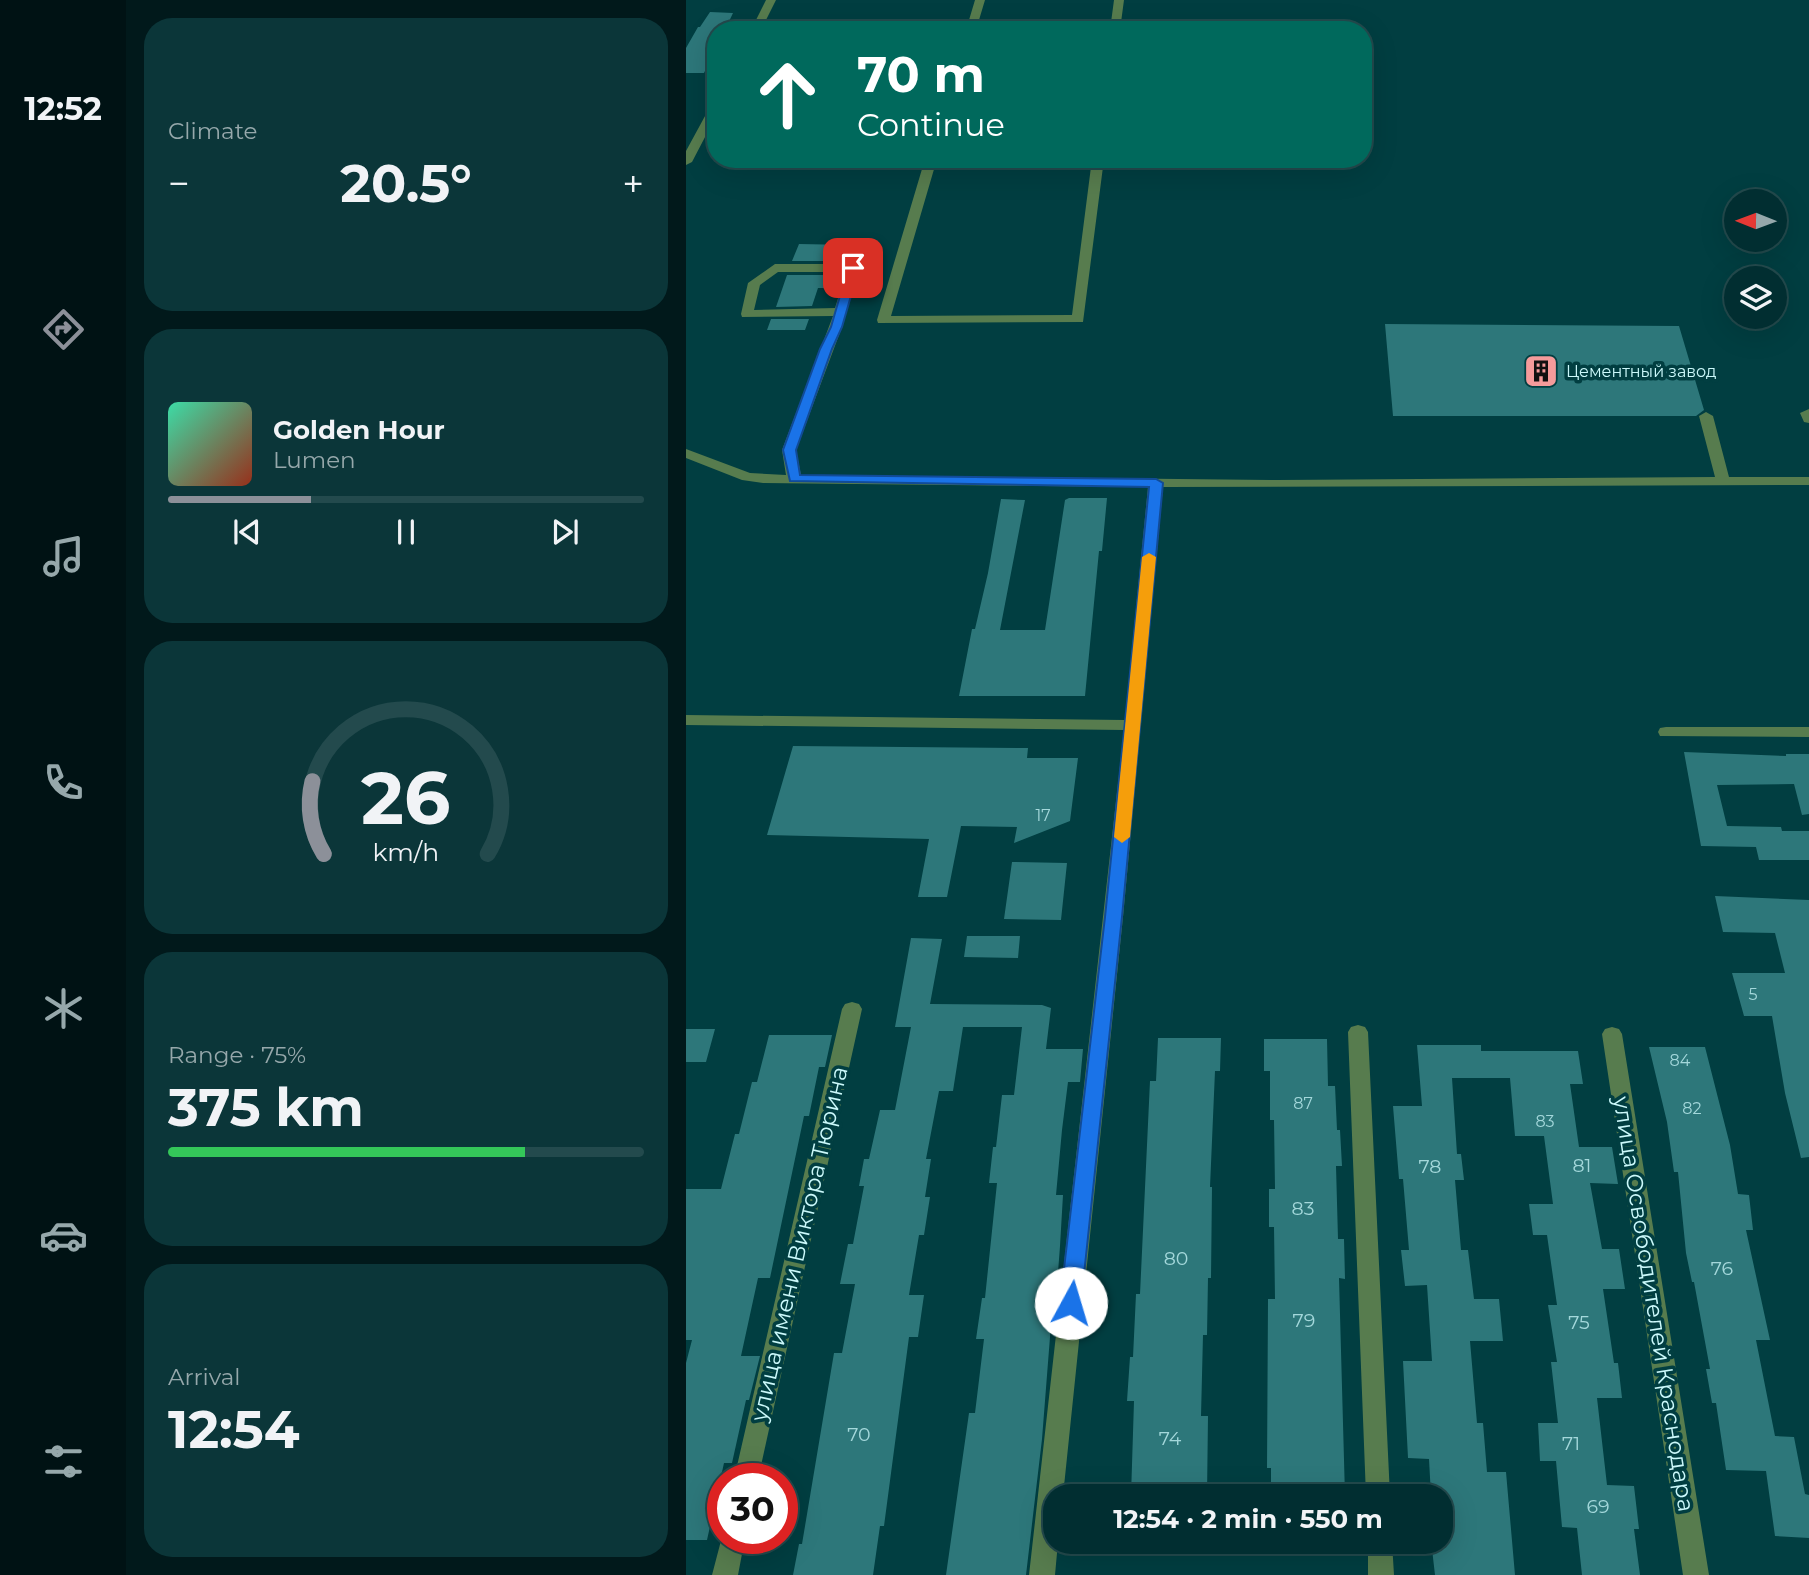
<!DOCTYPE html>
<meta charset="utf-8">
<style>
body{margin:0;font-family:Montserrat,sans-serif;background:#0b3639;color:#f1f3f6;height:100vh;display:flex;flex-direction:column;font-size:26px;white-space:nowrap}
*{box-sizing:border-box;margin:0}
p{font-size:23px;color:#96a8ab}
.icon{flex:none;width:38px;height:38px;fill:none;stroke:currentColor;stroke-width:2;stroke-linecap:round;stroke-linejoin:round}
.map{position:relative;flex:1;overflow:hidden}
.drawer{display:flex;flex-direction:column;gap:18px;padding:18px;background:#01191b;width:560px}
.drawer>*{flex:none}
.guide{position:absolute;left:21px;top:21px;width:665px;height:147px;border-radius:28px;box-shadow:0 7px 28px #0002,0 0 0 2px #234a4d;background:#00695c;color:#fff;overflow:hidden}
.needle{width:46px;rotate:271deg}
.tools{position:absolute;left:1038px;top:189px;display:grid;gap:14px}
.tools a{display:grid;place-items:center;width:63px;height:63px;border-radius:50%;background:#012e31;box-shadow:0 7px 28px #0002,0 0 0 2px #234a4d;font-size:35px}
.speed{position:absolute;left:21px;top:1463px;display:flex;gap:14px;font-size:35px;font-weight:700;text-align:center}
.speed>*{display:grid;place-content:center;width:91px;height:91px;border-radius:50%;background:#012e31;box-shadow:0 7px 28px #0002,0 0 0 2px #234a4d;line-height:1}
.speed .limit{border:10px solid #d22;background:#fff;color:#111}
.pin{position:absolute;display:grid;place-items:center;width:60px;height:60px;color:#fff;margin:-30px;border-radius:14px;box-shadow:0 4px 10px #0006}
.me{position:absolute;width:77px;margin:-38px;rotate:6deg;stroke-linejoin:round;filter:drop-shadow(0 0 5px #0008)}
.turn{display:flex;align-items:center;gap:24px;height:147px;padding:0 35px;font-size:32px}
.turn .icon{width:91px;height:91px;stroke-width:2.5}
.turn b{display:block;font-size:49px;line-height:60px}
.big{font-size:52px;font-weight:700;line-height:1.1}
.drawer .tile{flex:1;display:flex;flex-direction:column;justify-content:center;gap:10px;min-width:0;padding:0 24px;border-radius:28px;background:#0b3639}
.drawer .dial{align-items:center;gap:0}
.dial svg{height:182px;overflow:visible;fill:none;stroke:#234a4d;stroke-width:7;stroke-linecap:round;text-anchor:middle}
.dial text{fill:#f1f3f6;stroke:none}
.song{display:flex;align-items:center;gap:21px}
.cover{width:84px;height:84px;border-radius:10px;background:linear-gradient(135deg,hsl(160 70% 55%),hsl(10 70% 35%))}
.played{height:7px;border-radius:4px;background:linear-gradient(90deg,#8c9099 30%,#234a4d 30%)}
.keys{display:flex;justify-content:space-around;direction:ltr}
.heat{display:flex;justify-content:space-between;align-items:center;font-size:38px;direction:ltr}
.charge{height:10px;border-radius:5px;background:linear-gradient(90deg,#34c759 75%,#234a4d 0)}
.trip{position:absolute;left:357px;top:1484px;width:410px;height:70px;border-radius:28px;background:#012e31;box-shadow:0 7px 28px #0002,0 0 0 2px #234a4d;font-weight:700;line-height:70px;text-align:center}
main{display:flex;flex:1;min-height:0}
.dock{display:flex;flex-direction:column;width:126px;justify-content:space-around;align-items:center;background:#001214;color:#96a8ab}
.dock .icon{width:49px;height:49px}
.dock .on{color:#8c9099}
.dock b{font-size:32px;color:#f1f3f6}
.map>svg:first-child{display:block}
.building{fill:#2d777a}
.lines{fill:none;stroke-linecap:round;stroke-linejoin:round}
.minor{fill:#577c4e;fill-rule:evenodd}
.route{fill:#1a73e8;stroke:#114b97;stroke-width:2}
.slow{fill:#f59e0b}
.labels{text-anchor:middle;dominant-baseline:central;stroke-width:7;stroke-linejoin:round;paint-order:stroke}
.far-poi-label{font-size:16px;fill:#ccf9fb;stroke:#013e41;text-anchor:start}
.number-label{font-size:16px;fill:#a4d8db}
.near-number-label{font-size:19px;fill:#a4d8db}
.near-street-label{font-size:23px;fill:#ccf9fb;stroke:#013e41}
</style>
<main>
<nav class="dock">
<b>12:52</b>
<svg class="icon on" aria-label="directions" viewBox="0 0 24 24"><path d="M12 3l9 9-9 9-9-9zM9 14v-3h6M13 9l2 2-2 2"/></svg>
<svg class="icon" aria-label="music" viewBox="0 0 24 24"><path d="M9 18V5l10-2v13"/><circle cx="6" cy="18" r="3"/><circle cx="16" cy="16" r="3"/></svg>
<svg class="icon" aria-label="phone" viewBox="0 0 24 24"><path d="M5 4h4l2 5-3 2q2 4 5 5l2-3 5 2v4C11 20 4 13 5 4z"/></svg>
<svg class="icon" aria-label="climate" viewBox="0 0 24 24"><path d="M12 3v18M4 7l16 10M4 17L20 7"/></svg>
<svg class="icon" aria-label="car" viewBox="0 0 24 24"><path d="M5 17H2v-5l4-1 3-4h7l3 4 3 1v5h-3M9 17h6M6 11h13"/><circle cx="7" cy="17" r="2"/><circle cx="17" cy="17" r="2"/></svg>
<svg class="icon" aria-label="filters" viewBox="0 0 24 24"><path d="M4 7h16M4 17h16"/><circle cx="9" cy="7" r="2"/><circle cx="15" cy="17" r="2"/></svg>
</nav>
<section class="drawer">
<div class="tile"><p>Climate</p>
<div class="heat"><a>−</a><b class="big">20.5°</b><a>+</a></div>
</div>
<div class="tile">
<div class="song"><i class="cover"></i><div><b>Golden Hour</b><p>Lumen</p></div></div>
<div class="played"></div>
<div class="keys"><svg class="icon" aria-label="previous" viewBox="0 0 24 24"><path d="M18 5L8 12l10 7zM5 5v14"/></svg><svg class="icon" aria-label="pause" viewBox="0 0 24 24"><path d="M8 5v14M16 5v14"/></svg><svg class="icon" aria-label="next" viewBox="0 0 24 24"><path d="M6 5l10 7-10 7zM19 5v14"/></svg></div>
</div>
<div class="tile dial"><svg viewBox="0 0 100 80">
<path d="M14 69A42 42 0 1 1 86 69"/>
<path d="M14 69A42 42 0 0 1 9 37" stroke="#8c9099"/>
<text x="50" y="56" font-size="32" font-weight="700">26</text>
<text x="50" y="72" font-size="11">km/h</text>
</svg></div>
<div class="tile"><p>Range · 75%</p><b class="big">375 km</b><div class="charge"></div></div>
<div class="tile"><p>Arrival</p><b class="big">12:54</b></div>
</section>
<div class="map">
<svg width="1123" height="1575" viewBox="0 0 1123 1575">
<rect width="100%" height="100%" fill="#013e41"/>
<path class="building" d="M24 12 47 13 39 30H30V48L18 73H0V48L12 27H14Z
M113 244 165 245 159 261H106Z
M101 275H154L149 288H132L126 306 90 307Z
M85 319H123L119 330H81Z
M699 324 993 326 1018 410 1010 416H707Z
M383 498H421L416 551H413L399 696H273L286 629H289L302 573 315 499 339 500 314 630H359L379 500Z
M107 746 342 748 341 758H392L384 821 328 843 331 827 275 826 261 897H232L243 839 81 835Z
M998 752 1100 756V754H1123V814L1116 815 1108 784 1031 785 1041 826 1095 827 1096 831H1123V860H1073L1070 847 1015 846Z
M326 862 381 863 375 920 318 919Z
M1029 896 1123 900V1157L1115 1158 1099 1093 1086 1016H1058L1046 973H1099L1089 933 1037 932Z
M281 936H334L332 958 278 957Z
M225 938 256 939 244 1004 356 1005 365 1008 360 1049H397L394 1082H382L376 1130 370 1195H377L374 1246 371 1286H368L356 1439 340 1575H260L283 1413H289L298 1339H290L296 1298H299L311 1183H303L307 1147H310L316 1095H328L336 1027H277L267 1091H253L240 1159H245L239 1197H244L238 1235H233L223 1295H238L232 1337H223L198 1526H194L187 1575H107L113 1544H116L148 1353H156L169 1284H154L162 1244H167L178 1186H173L178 1159H183L194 1110H209L225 1027H209Z
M0 1029H29L20 1062H0Z
M83 1035H146L139 1067H133L123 1116H118L84 1278H72L55 1356H74L63 1400H60L46 1463H38L21 1540H0V1363L6 1340H0V1189H35L49 1134H53L66 1082H71Z
M472 1038H535L534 1071H529L524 1187H526L525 1278H522L521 1335H517L515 1416H522L521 1496H445L448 1401H441L444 1357H447L450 1294H454L464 1081H470Z
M578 1039H641L642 1086H649L651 1130H654L656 1166H650L652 1239H658L659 1279 653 1278 659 1496H585V1468H581L582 1299H589L588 1227H583V1189H589L588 1120H584V1071H578Z
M731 1045H795V1051H892L897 1084H884L893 1147H926L932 1184 904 1183 916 1249H933L939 1289H917L928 1363H932L936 1398H911L921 1485 948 1486 953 1529H948L954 1575H896L891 1528 876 1527 870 1461H854L852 1423H872L865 1362H871L862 1305H871L861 1235H847L843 1204H867L858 1136H829L824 1078H766L771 1154H775L778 1180H769L775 1250H782L788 1299H813L817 1341H784L791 1423H797L801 1472H820L829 1575H749L746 1549H754V1496H745L743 1459 722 1458 717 1361H746L741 1285 719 1286 715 1250H723L717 1179H713L707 1106H736Z
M963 1047H1019L1044 1145 1052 1194 1063 1195 1067 1230H1060L1084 1340H1070L1089 1436 1108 1437 1119 1494 1123 1495V1538L1089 1536 1080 1471 1040 1470 1030 1403H1026L1020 1369H1024L1008 1282H1006L1000 1253 992 1172H988L981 1122Z"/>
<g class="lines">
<path class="minor" d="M80 0H90L75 30H65Z
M289 0H299L290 30H280Z
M428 0H438L434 30H424Z
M30 102V116L6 162 0 165V151L25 105Z
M239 159H251L205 316 386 315 406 159H418L397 322 192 323 191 320Z
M89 264H167L173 268 156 327 110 450 115 475 591 480 1029 477 1013 416 1020 412 1027 416 1043 477H1123V485L477 487 437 917 377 1496H369V1542H372L369 1575H343L438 730 0 725V715L439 720 462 487 77 483 56 480 0 458V449L64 473 100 475 96 450 147 316 56 317 55 314 62 283ZM92 272H160L149 308 68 310 74 285Z
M1123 409V423L1118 422 1114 413Z
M980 727H1123V737L974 736 972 732 974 728Z
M166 1002 173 1004 176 1009 72 1479H48L156 1009 159 1004Z
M672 1025 679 1027 682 1032 704 1496H680L662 1032 665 1027Z
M926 1027 933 1029 936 1034 1023 1575H997L916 1034 919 1029Z
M37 1533V1538H59L52 1575H26Z
M682 1542H706L708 1575H682Z"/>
</g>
<path class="route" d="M167 265 173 268 156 327 146 349 110 450 114 475 470 479 477 483 436 917 395 1303 392 1309 385 1312 377 1309 374 1303 419 917 463 487 104 481 97 450 134 349 145 327 162 268Z"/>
<path class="slow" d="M463 553 470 557 444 837 436 843 428 837 456 557Z"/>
<defs>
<g id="building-square" transform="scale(1.75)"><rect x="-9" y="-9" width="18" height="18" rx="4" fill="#f59b9b" stroke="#013e41"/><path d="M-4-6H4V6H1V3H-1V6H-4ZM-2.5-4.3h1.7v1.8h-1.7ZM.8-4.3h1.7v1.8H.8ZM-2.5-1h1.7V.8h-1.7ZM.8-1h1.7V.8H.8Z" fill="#111"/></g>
</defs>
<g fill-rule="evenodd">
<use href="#building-square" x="855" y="371"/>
</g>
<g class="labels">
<g class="far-poi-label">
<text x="880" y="371">Цементный завод</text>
</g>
<g class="number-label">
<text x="357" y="815">17</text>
<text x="1067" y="994">5</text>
<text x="994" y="1060">84</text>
<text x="617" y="1103">87</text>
<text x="1006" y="1108">82</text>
<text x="859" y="1121">83</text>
</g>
<g class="near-number-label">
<text x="896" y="1165">81</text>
<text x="744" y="1166">78</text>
<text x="617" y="1208">83</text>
<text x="490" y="1258">80</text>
<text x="1036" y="1268">76</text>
<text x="618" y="1320">79</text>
<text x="893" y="1322">75</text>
<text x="173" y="1434">70</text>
<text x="484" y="1438">74</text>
<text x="885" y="1443">71</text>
<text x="912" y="1506">69</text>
</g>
<g class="near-street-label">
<text transform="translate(113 1244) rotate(-77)">улица имени Виктора Тюрина</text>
<text transform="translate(968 1304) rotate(81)">улица Освободителей Краснодара</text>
</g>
</g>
</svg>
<div class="tools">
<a><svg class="needle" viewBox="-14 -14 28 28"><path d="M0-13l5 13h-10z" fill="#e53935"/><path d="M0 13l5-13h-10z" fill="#96a8ab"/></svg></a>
<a><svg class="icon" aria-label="layers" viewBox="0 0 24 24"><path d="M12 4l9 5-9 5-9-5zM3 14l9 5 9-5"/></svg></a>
</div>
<div class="speed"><div class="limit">30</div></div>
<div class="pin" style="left:167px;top:268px;background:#d93025"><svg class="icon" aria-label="arrive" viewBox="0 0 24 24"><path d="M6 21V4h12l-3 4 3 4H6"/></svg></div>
<svg class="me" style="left:385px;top:1303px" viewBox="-20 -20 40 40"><circle r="19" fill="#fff"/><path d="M0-13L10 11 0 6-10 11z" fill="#1a73e8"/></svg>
<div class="trip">12:54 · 2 min · 550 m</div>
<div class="guide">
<div class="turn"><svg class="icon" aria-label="ahead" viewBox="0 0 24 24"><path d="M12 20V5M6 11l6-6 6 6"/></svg><div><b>70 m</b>Continue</div></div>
</div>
</div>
</main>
